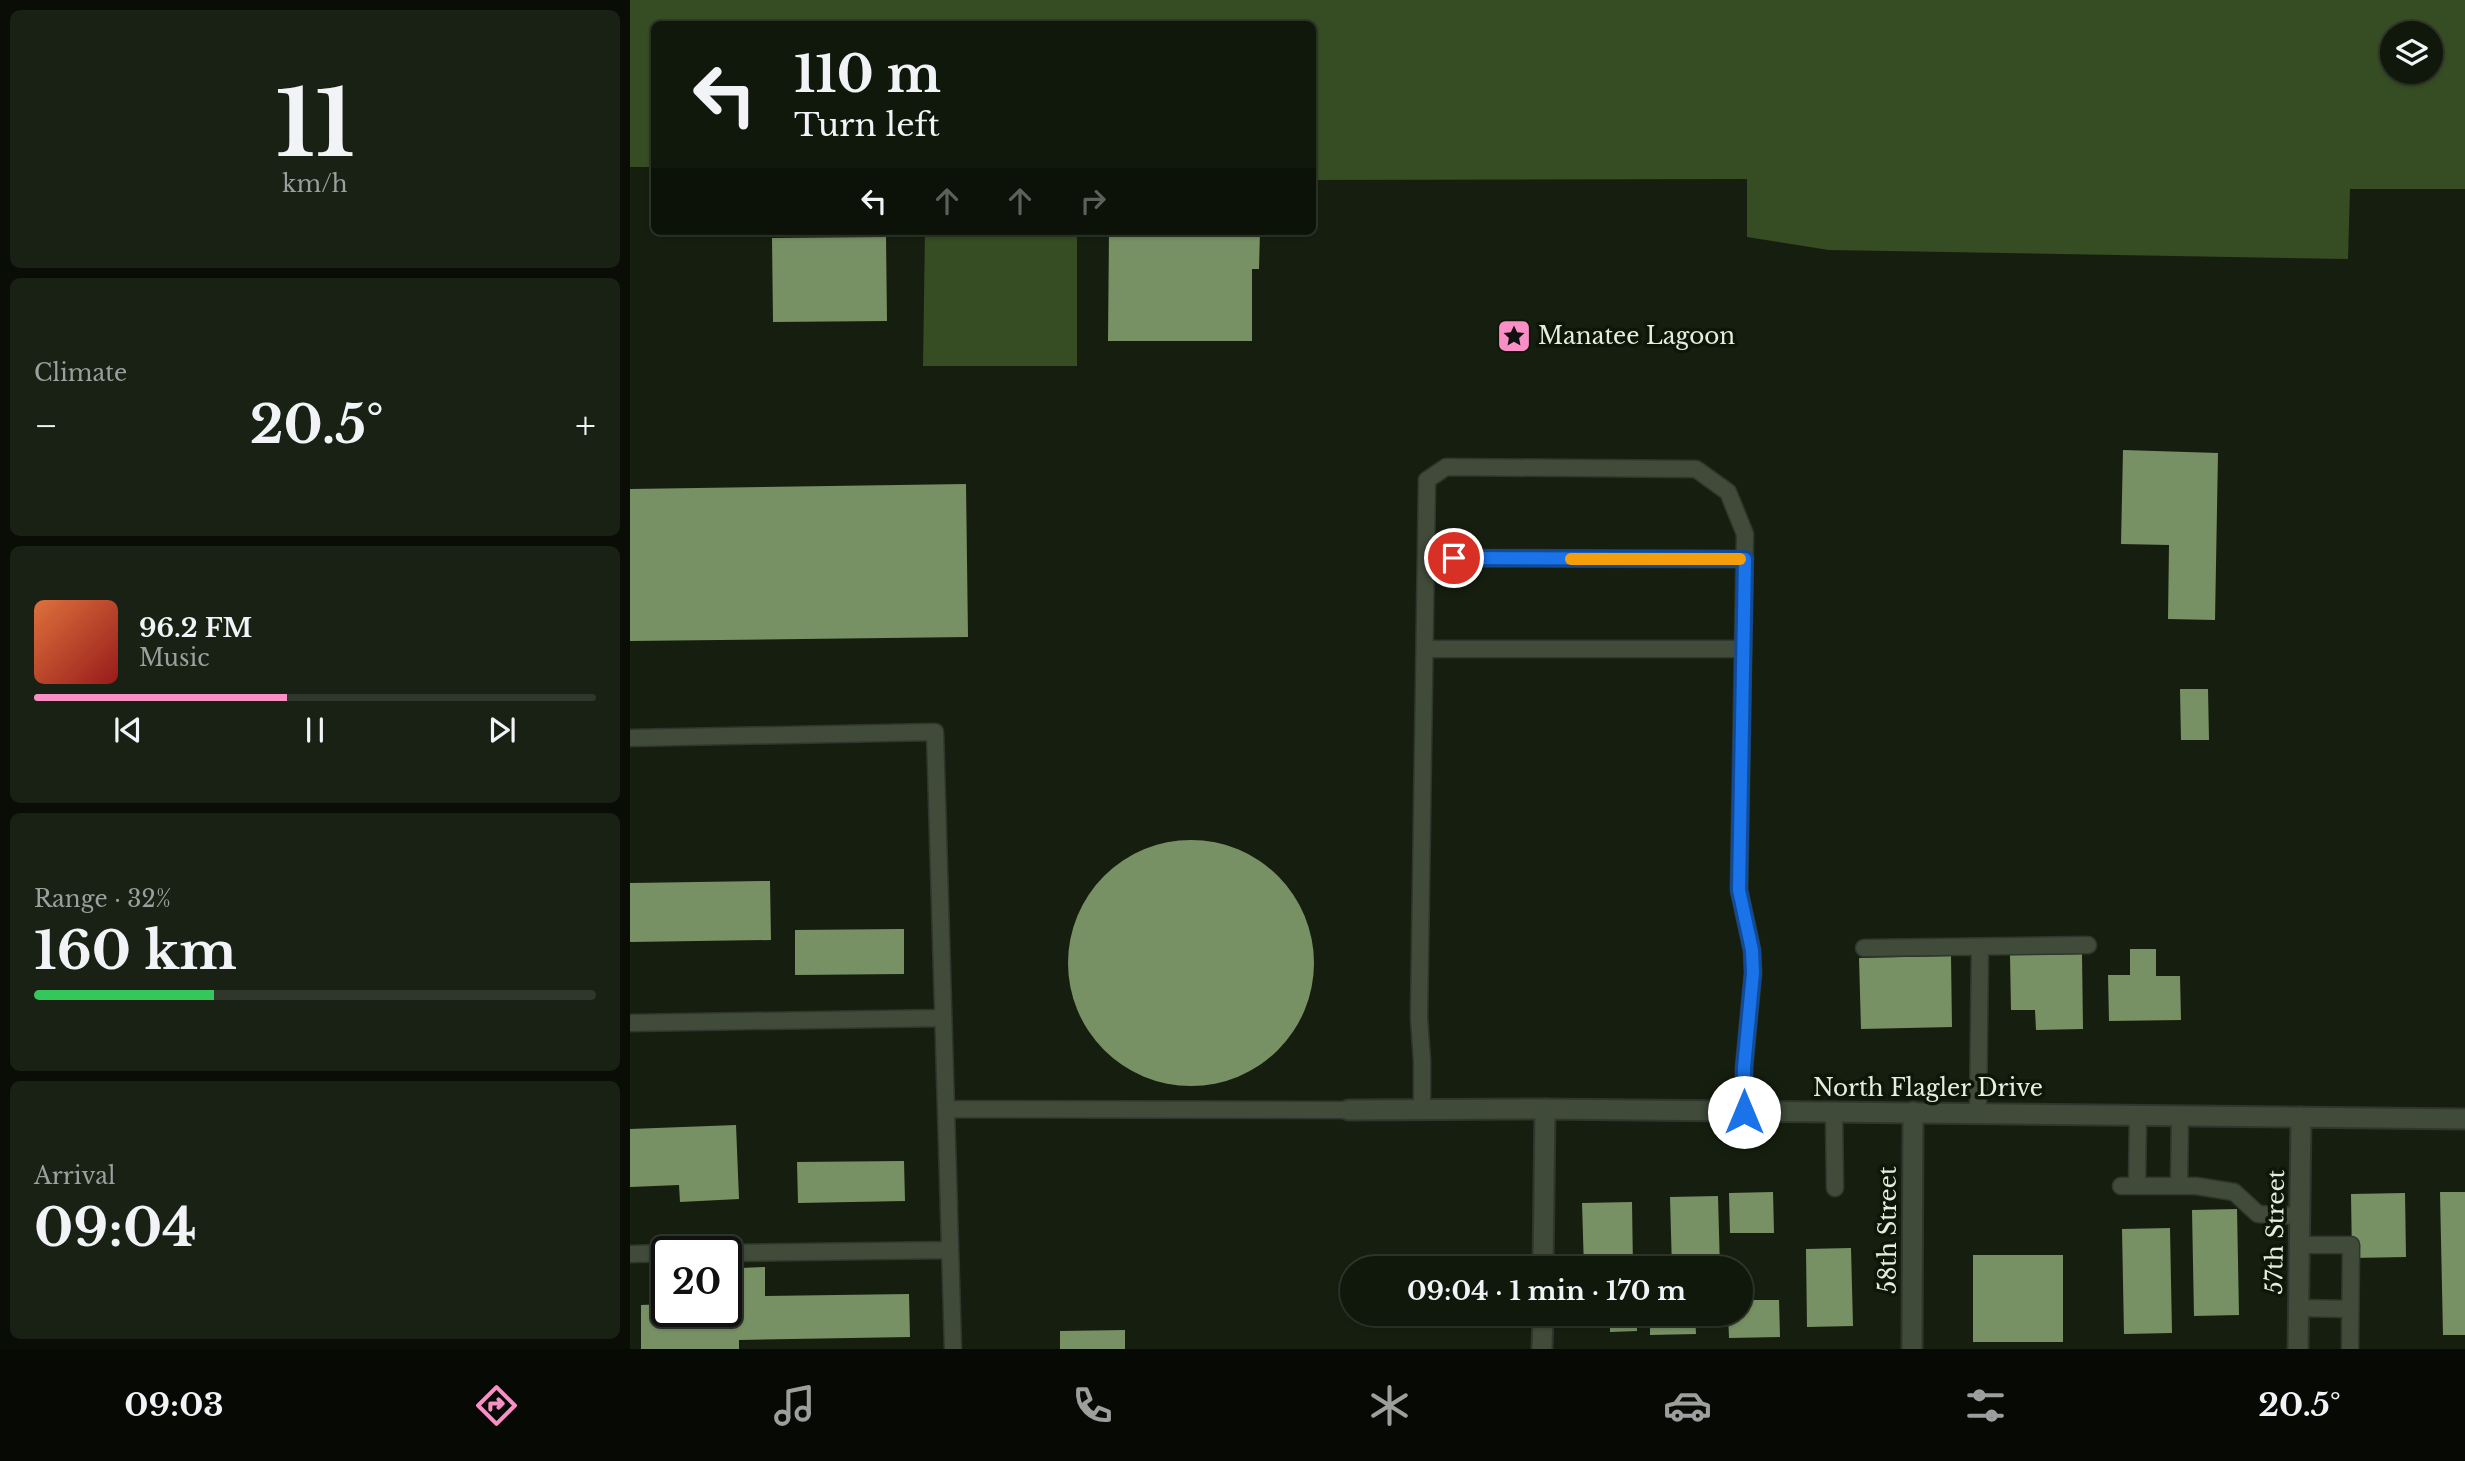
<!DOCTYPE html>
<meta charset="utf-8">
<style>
body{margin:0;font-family:"Libre Baskerville",serif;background:#192014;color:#f1f3f6;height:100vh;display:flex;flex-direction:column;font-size:26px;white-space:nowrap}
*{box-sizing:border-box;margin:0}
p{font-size:23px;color:#9c9f9d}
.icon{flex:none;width:38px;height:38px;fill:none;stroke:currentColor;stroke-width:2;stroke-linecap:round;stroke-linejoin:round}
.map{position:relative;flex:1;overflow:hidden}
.side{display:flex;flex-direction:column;gap:10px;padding:10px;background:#090d06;width:630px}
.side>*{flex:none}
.banner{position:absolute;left:21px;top:21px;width:665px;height:214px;border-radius:10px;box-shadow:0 2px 5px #0004,0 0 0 2px #30362c;background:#10170b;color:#f1f3f6;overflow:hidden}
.tools{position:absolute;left:1750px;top:21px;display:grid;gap:14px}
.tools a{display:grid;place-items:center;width:63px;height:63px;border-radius:50%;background:#10170b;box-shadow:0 2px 5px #0004,0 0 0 2px #30362c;font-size:35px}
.speed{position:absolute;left:21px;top:1236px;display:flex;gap:14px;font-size:35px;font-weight:700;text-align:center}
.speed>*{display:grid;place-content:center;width:91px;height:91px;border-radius:50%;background:#10170b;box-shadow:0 2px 5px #0004,0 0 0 2px #30362c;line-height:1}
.speed .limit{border:4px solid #111;border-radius:10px;background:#fff;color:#111}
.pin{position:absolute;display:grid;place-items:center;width:60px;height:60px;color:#fff;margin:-30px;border:4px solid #fff;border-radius:50%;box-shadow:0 2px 7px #0007}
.me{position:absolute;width:77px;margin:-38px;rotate:0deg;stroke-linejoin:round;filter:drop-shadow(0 0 5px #0008)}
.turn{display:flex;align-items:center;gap:24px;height:147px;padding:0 28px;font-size:32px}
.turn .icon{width:91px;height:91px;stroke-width:2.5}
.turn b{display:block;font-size:49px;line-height:60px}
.lanes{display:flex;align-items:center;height:66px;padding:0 28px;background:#0003;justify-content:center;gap:35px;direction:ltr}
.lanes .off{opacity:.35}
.big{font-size:52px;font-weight:700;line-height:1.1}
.side .card{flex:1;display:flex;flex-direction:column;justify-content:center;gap:10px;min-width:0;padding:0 24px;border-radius:10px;background:#192014}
.side .dial{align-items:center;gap:0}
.dial b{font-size:91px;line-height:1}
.song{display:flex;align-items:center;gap:21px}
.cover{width:84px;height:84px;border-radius:10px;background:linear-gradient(135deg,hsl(20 70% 55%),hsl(0 70% 35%))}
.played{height:7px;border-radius:4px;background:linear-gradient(90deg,#fa8fc6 45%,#30362c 45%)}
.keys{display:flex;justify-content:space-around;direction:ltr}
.heat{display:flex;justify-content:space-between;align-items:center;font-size:38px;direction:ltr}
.charge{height:10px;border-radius:5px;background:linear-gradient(90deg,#34c759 32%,#30362c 0)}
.trip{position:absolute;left:710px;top:1256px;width:413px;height:70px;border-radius:35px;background:#10170b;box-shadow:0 2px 5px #0004,0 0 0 2px #30362c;font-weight:700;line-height:70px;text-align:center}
.menu{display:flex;height:112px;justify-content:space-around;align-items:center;background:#060904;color:#9c9f9d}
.menu .icon{width:49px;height:49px}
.menu .on{color:#fa8fc6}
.menu b{font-size:32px;color:#f1f3f6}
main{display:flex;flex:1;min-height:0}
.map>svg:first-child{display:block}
.water{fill:#364c23;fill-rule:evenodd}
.building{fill:#779165}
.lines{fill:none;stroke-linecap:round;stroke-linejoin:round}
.service-casing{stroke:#30362d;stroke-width:19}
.minor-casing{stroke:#30362d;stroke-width:23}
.tertiary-casing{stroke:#30362d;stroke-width:23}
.service{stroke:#404b39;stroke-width:16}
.minor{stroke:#404b39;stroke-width:19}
.tertiary{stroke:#404b39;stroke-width:19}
.route-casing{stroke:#114b97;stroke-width:18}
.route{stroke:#1a73e8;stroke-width:12}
.slow{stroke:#f59e0b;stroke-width:12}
.labels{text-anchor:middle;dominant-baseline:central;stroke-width:7;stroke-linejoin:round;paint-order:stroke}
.poi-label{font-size:23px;fill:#e5ece1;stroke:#0d1607;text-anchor:start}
.street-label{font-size:23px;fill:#e5ece1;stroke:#0d1607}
</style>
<main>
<section class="side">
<div class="card dial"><b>11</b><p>km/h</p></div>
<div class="card"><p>Climate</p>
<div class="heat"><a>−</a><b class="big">20.5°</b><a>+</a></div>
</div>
<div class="card">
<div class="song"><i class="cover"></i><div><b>96.2 FM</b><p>Music</p></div></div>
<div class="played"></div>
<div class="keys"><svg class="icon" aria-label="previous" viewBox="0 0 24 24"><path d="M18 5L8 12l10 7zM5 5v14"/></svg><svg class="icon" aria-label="pause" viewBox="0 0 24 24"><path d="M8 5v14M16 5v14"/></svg><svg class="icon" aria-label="next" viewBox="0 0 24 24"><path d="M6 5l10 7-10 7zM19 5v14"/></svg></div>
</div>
<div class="card"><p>Range · 32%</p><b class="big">160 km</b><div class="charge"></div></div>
<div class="card"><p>Arrival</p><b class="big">09:04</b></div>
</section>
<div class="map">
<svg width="1835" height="1349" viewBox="0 0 1835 1349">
<rect width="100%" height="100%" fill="#161f0f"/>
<path class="water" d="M0 0H1835V189H1720L1718 259 1199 250 1117 237V179L683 180 682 24H24V167H0ZM1762 33H1801V72H1762Z
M295 231H447V366H293Z"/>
<path class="building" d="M479 231H630L629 269H622V341H478Z
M256 237 257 321 143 322 142 238Z
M1493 450 1588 453 1585 620 1538 619 1539 545 1491 544Z
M336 484 338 637 0 641V489Z
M1550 689H1578L1579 740H1551Z
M438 963a123 123 0 1 1 246 0a123 123 0 1 1-246 0Z
M140 881 141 940 0 942V883Z
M274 929V974L165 975V930Z
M1500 949H1526V976H1550L1551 1020 1479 1021 1478 975H1500Z
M1452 954 1453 1029 1406 1030 1405 1010H1381L1380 955Z
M1321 956 1322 1027 1231 1029 1229 958Z
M106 1125 109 1199 50 1202 49 1185 0 1187V1129Z
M274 1161 275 1201 168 1203 167 1162Z
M1143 1192 1144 1233H1100L1099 1193Z
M1810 1192H1835V1335H1813Z
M1775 1193 1776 1257 1722 1258 1721 1194Z
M1088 1196 1090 1269H1042L1040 1197Z
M1002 1202 1003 1269H954L952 1203Z
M1607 1209 1609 1315 1564 1316 1562 1210Z
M1540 1228 1542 1333 1494 1334 1492 1229Z
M1221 1248 1223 1326 1177 1327 1176 1249Z
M1343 1255H1433V1342H1343Z
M135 1267V1296L279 1294 280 1337 109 1340V1349H11V1305L37 1304V1311H96V1290L111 1289 110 1268Z
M1111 1300H1149L1150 1337 1099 1338 1098 1314H1111Z
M980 1314H1007V1331L980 1332Z
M1020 1314H1065L1066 1334 1020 1335Z
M495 1330V1349H430V1331Z"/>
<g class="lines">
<g class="service-casing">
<path id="service" d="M797 558 1115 559
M796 649H1113
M0 738 305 732 323 1349
M1234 948 1458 945
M0 1023 313 1018
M316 1109 719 1110
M792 1109V1061L789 1018 797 480 816 467 1066 469 1098 492 1115 534 1109 890 1122 950 1123 973 1114 1068V1112
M1204 1112 1205 1188
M1348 1113 1350 947
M1491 1186H1566L1604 1192 1628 1214 1669 1216
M1507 1186 1508 1115
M1549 1186 1550 1115
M1669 1245H1721L1720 1349
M96 1253 320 1250
M0 1254 37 1253
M1668 1308 1720 1309"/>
</g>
<g class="minor-casing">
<path id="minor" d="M719 1110 915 1109
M1282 1349 1283 1112
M1668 1349 1671 1117"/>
</g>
<g class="tertiary-casing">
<path id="tertiary" d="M913 1269 915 1109 1835 1119
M912 1349 913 1314"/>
</g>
<use href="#service" class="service"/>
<use href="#minor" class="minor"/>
<use href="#tertiary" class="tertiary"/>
</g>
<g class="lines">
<g class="route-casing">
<path id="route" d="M824 558 1115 559 1109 890 1122 950 1123 973 1114 1068V1112"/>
</g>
<use href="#route" class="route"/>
<path class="slow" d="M941 559H1110"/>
</g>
<defs>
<g id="sight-square" transform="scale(1.75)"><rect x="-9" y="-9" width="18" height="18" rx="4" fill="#fa8fc6" stroke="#0d1607"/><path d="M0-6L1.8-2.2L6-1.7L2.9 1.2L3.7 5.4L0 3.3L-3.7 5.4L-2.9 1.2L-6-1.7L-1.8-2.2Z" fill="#111"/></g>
</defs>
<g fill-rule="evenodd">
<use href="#sight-square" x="884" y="336"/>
</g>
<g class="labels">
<g class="poi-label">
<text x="908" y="336">Manatee Lagoon</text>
</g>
<g class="street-label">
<text x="1298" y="1088">North Flagler Drive</text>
<text transform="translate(1258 1230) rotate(-90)">58th Street</text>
<text transform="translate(1645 1232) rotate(-89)">57th Street</text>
</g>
</g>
</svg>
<div class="tools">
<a><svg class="icon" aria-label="layers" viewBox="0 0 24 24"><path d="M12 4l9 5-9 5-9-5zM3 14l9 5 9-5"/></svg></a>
</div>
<div class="speed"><div class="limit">20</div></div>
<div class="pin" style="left:824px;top:558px;background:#d93025"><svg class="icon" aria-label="arrive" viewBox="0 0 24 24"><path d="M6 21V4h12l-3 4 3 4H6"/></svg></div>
<svg class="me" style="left:1114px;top:1112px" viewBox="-20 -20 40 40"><circle r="19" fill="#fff"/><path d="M0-13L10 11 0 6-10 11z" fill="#1a73e8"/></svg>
<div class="trip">09:04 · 1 min · 170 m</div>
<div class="banner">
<div class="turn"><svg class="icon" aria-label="left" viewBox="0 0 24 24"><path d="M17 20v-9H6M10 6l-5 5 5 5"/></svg><div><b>110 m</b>Turn left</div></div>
<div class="lanes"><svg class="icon" aria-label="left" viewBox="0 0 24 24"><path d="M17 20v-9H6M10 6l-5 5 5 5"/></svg><svg class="icon off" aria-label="ahead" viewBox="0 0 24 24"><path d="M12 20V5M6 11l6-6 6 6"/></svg><svg class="icon off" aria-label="ahead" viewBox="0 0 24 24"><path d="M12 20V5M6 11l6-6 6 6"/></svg><svg class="icon off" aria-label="right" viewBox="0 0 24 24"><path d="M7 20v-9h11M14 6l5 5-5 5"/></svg></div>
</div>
</div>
</main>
<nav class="menu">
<b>09:03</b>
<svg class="icon on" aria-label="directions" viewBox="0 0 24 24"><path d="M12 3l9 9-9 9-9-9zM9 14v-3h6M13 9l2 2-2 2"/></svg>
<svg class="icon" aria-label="music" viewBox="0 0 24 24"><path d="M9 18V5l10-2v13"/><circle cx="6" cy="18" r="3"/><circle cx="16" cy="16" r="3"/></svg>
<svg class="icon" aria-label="phone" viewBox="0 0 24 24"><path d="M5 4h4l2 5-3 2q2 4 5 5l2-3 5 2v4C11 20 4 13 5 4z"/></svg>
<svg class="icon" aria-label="climate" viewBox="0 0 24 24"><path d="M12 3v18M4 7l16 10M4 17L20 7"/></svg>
<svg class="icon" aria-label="car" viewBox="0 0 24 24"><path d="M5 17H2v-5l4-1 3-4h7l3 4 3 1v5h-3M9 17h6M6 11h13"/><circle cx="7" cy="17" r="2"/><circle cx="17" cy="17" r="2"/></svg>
<svg class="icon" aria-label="filters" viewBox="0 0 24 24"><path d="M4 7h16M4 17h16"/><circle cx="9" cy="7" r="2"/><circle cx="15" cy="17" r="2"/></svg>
<b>20.5°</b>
</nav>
